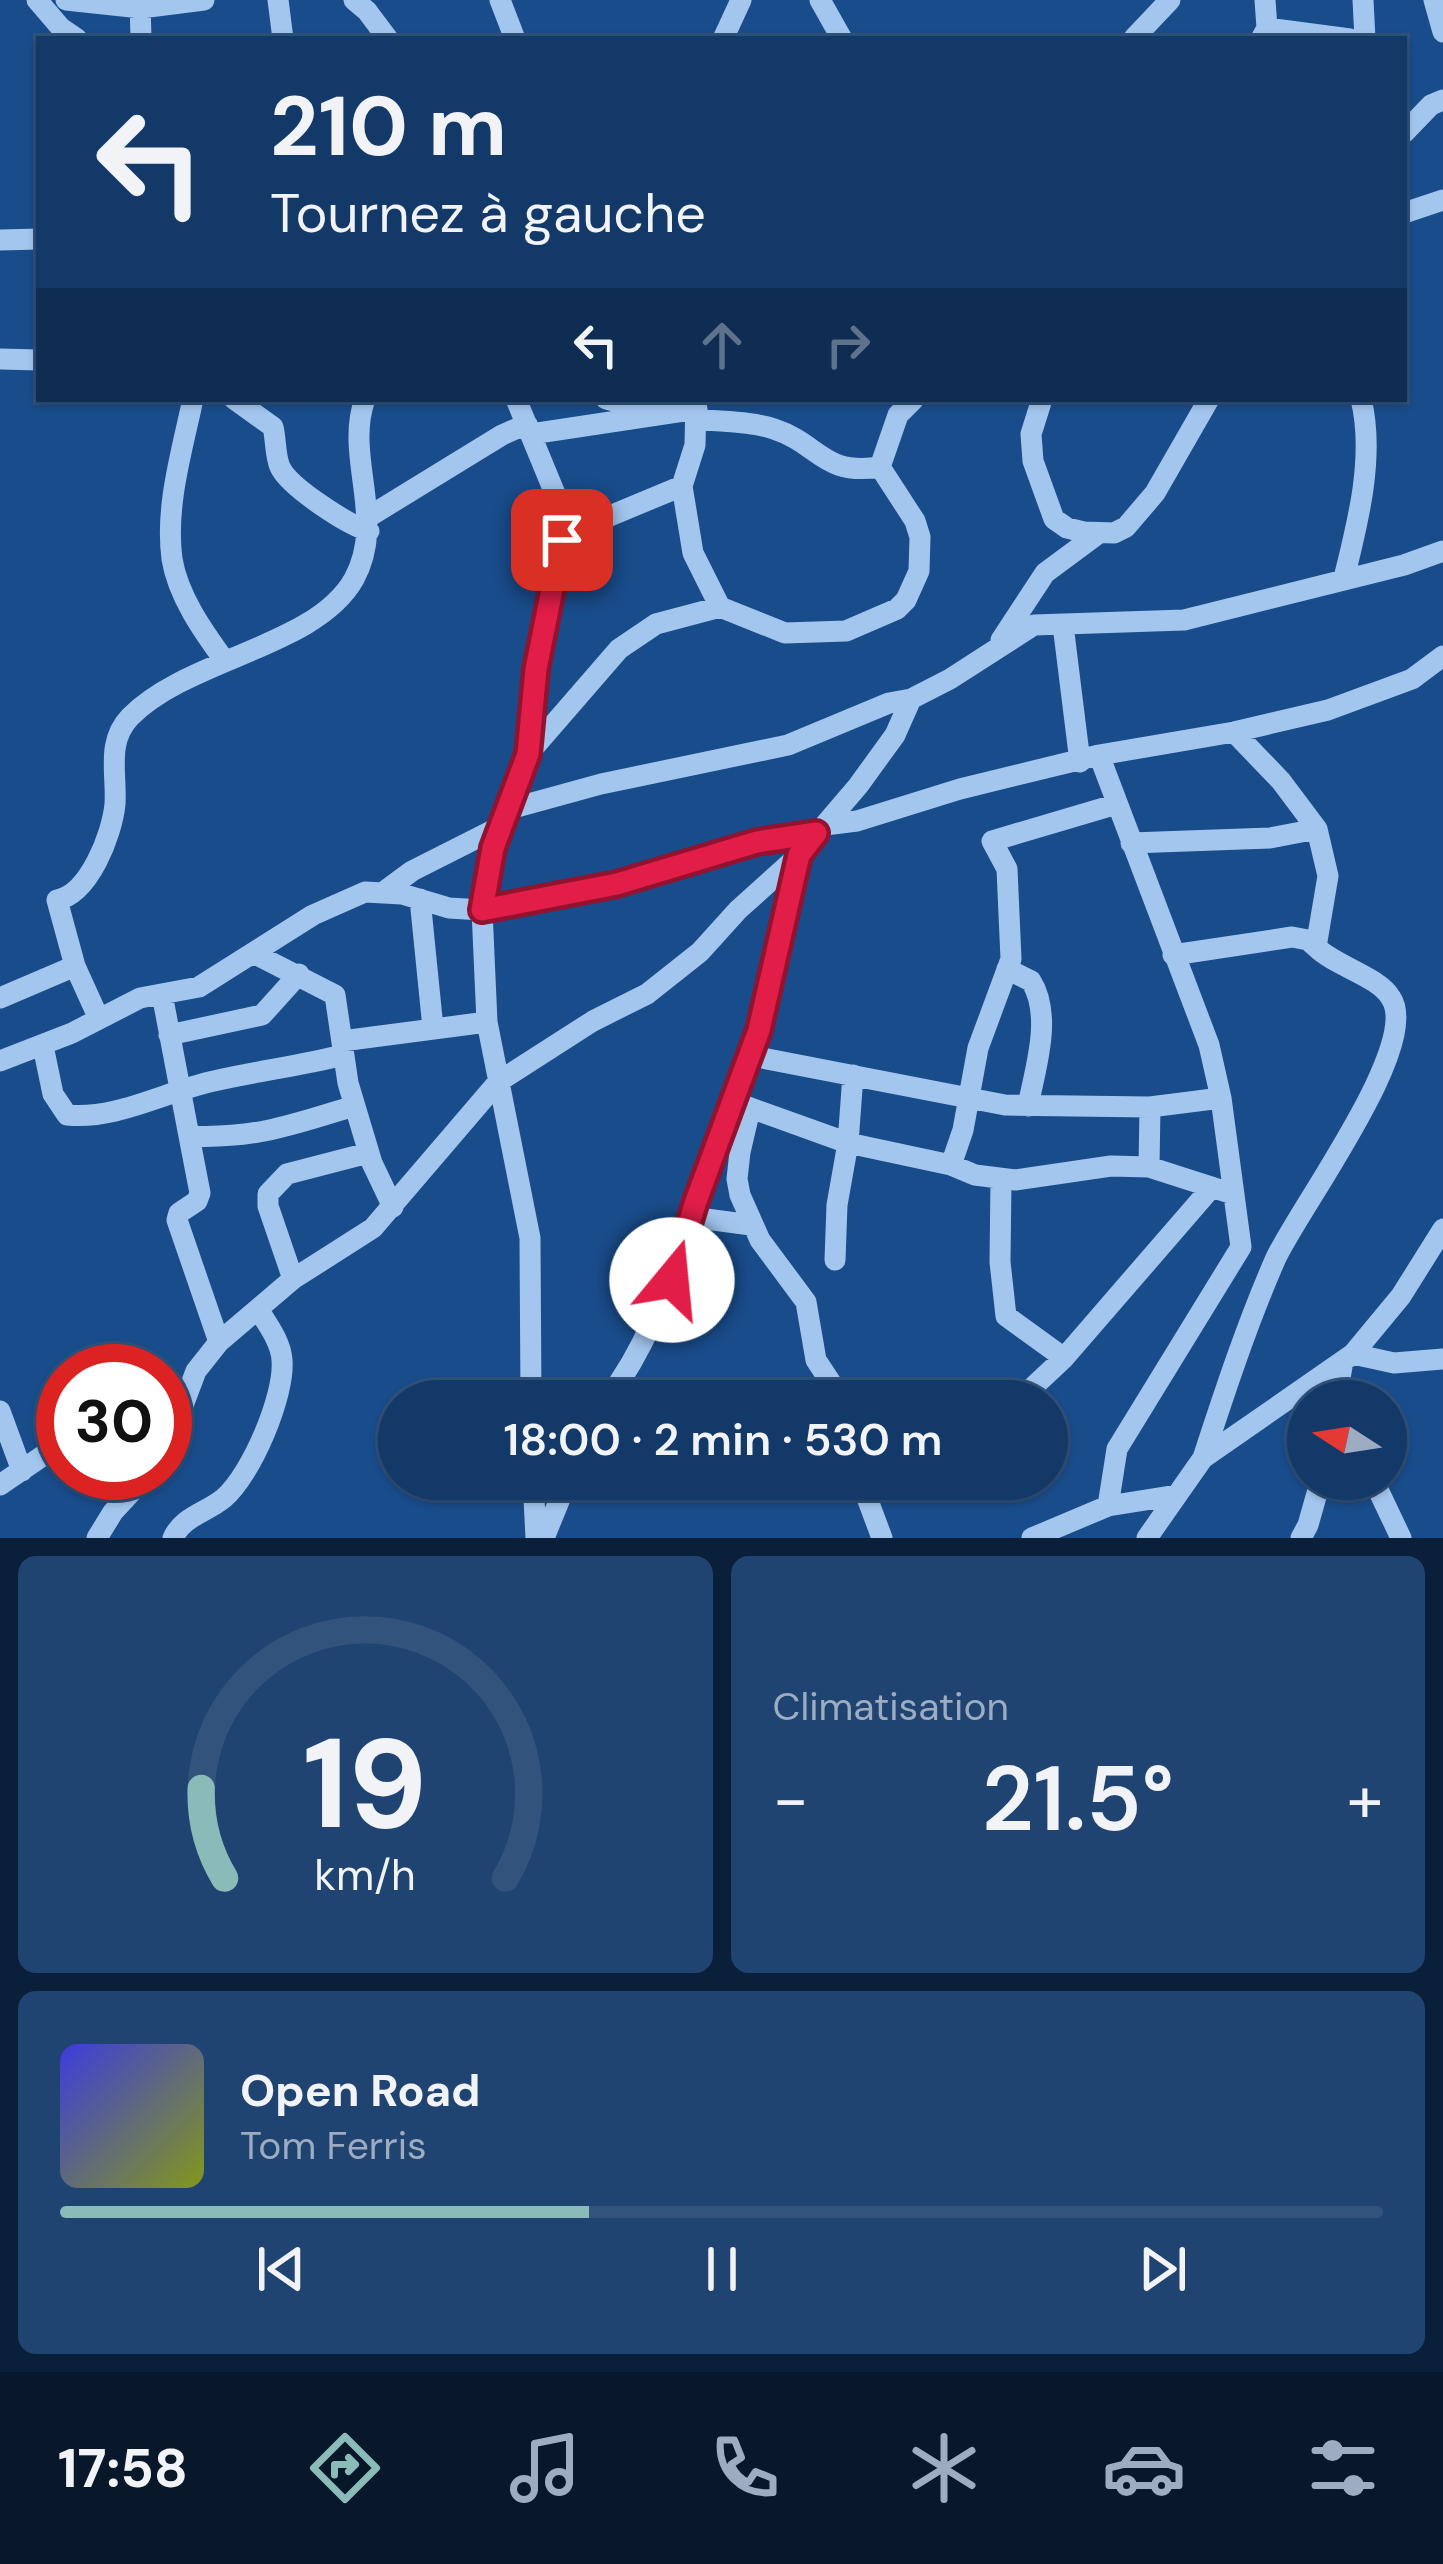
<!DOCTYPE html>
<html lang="fr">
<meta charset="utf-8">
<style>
body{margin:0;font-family:"DM Sans",sans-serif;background:#204471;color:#f1f3f6;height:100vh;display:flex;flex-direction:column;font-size:45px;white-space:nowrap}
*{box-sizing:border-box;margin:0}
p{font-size:39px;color:#9dacc0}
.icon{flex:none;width:66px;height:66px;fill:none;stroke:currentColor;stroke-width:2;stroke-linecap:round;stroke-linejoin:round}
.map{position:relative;height:1538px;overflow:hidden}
.sheet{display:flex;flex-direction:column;gap:18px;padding:18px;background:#0a1f39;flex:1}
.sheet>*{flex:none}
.guide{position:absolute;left:36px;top:36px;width:1371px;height:366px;border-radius:0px;box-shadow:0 3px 9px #0004,0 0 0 3px #32537c;background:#133968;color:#f1f3f6;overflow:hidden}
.needle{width:78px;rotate:282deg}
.controls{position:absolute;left:1287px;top:1380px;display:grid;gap:24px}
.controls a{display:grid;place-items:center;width:120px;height:120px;border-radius:50%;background:#133968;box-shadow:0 3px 9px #0004,0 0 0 3px #32537c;font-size:60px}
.speed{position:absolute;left:36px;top:1344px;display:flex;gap:24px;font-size:60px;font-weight:700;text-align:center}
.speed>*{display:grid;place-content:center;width:156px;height:156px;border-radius:50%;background:#133968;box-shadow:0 3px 9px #0004,0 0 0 3px #32537c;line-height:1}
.speed .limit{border:18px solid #d22;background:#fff;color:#111}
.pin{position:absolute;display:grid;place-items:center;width:102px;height:102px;color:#fff;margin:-51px;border-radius:24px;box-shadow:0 6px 18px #0006}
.me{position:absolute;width:132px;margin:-66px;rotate:17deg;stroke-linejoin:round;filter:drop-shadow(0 0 9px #0008)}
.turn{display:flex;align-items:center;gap:42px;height:252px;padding:0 36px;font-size:54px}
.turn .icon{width:156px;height:156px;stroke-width:2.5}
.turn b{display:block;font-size:84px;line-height:102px}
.lanes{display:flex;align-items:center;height:114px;padding:0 36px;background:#0003;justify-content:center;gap:60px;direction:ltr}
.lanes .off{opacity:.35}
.big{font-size:90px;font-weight:600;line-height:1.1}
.sheet .widget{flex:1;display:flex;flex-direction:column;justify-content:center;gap:18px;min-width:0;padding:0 42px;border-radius:18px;background:#204471}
.sheet .dial{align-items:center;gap:0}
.dial svg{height:312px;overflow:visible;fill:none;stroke:#32537c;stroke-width:7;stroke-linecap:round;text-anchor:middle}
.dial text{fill:#f1f3f6;stroke:none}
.song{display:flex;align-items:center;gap:36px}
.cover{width:144px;height:144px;border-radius:18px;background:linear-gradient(135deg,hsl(240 70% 55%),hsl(70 70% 35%))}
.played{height:12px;border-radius:6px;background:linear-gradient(90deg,#8bbbb9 40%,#32537c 40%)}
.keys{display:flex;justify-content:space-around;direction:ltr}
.heat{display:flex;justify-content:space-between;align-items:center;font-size:66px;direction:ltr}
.sheet .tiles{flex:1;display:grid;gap:18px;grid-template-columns:1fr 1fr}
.widget:last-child{grid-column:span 2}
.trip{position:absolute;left:378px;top:1380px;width:690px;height:120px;border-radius:60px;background:#133968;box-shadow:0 3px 9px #0004,0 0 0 3px #32537c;font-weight:600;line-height:120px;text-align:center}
.menu{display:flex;height:192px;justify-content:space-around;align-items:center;background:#08172a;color:#9dacc0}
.menu .icon{width:84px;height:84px}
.menu .current{color:#8bbbb9}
.menu b{font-size:54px;color:#f1f3f6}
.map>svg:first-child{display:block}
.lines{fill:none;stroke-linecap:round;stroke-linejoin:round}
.minor{stroke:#a3c6ee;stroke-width:21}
.route-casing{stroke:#92132f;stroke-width:30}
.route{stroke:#e11d48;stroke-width:21}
</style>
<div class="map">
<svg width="1443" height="1538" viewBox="0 0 1443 1538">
<rect width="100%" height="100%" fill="#194c8b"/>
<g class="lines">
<path class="minor" d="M37 0 61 28 77 39
M66 0 141 8 204 0
M140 0 141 39
M278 0 283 39
M354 0 367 11 388 39
M500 0 515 39
M820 0 842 39
M1265 0 1267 28
M1363 0 1365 39
M1434 0 1443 32
M1134 38 1170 0
M723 39 741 0
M1261 39 1267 28 1350 39
M1404 133 1431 105 1443 100
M1404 213 1443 200
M0 240 39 239
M0 359 39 360
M193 399C182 451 165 506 172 559 178 596 203 631 224 660
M234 399 273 427C276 439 275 456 280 467 289 487 348 525 369 531
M516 399 570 530
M606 399 635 407 646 399
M1042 399 1031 434 1033 461 1054 519 1067 528 1084 532 1114 533 1126 527 1155 493 1209 399
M696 419C721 422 751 421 774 429 820 444 822 476 880 467
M531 434 697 409
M682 486 693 553 720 607
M370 516 502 435 527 424
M1344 578C1358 522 1375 456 1361 399
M1063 625 1080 762
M1001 640 1045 573 1099 533
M1234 732 1281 781 1317 829
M528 754 531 698 564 535 682 486 695 445 696 399
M1099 755 1209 1045 1221 1098 1241 1247 1117 1449 1108 1506
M510 809 528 754 619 649 656 624 720 607 785 633 846 631 897 609 906 600 919 571 920 537 915 521 880 467 898 415 914 399
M825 825 857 821 960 789 1099 755 1234 732 1328 710 1412 679 1443 656
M816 833 757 842 617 884 482 910 493 848 510 809 601 784 788 745 889 703 911 699 950 679 1034 625 1184 620 1404 565 1443 551
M1131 843 1270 838 1317 829 1328 876 1316 947C1335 966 1378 976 1391 998 1422 1046 1296 1212 1275 1260 1247 1324 1225 1391 1203 1458
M385 891 412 871 501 826
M420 899 433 1028
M255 954 335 995 348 1083 372 1163 393 1207
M1173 955 1292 937 1308 940 1316 947
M1007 969 1031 981C1053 1016 1035 1069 1028 1106
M162 994 189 1136C255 1139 292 1125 354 1106
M0 998 75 966
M99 1019 75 966 57 900C89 894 112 835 115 804 117 774 106 742 130 717 188 658 316 647 354 579 387 519 344 457 365 399
M169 1035 262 1015 299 974
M342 1041 487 1022
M43 1046 53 1094 67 1115C117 1120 166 1091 214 1081 257 1071 300 1066 343 1055
M752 1056 1005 1105 1150 1107 1221 1098
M0 1061 72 1033 140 998 199 987 313 915 365 892 402 894 449 908 482 910 487 1022 530 1238 531 1401
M734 1102 848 1143 951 1165 975 1175 1015 1180 1111 1166 1149 1167 1233 1194
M750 1109 740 1152 737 1179 740 1195 760 1240 806 1302 816 1360 843 1401
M189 1136 200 1193 197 1201 179 1213 177 1220 219 1342
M951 1165 963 1130 978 1048 1011 959 1007 869 992 841 1117 804
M1149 1167 1150 1107
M1001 1179 1000 1262 1006 1316 1064 1358
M691 1217 751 1225
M835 1260 837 1205 848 1143 853 1075
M293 1279 268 1206V1194L287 1174 368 1153
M1353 1354 1394 1363 1443 1359
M606 1401C655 1336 670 1274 696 1200 717 1143 744 1087 760 1027 775 971 783 913 798 856
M1018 1401 1064 1358 1212 1187
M1336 1401 1343 1361
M0 1411 22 1471
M165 1453 196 1371 219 1342 293 1279 373 1228 498 1082 593 1021 647 994 700 952 738 910 799 855 858 786 895 735 911 699
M533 1479 536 1538
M860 1479 882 1538
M1373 1479 1401 1538
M0 1485 63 1442
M97 1538 113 1512 149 1473
M173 1538C183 1516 206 1513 224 1498 251 1475 285 1396 282 1360 281 1342 268 1325 258 1309
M544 1538 568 1479
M1032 1538 1108 1506 1177 1495
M1147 1538 1203 1458 1353 1354 1401 1296 1443 1229
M1301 1538 1308 1525 1321 1479"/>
</g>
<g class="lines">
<g class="route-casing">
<path id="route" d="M562 540 536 669 528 754 493 848 482 910 617 884 757 842 816 833 799 855 759 1030 695 1204 672 1280"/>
</g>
<use href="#route" class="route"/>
</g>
</svg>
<div class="controls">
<a><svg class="needle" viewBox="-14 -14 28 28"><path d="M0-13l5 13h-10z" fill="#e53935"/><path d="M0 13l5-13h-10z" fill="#9dacc0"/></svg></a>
</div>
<div class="speed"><div class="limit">30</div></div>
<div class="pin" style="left:562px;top:540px;background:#d93025"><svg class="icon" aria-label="arrive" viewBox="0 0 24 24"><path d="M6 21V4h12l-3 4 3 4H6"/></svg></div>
<svg class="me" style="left:672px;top:1280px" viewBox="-20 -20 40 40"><circle r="19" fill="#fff"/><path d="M0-13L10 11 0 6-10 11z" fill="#e11d48"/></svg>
<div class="trip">18:00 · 2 min · 530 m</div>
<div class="guide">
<div class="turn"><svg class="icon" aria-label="left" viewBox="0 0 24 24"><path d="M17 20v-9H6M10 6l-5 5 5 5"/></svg><div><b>210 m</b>Tournez à gauche</div></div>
<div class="lanes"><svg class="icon" aria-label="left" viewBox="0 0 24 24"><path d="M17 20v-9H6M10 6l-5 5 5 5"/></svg><svg class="icon off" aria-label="ahead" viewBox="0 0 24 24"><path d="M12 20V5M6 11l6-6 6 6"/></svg><svg class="icon off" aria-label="right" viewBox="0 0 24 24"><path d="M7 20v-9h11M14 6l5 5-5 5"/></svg></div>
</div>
</div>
<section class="sheet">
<div class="tiles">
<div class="widget dial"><svg viewBox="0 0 100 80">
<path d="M14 69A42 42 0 1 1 86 69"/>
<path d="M14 69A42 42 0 0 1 8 46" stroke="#8bbbb9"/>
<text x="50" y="56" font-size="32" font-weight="700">19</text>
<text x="50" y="72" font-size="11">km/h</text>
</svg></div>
<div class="widget"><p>Climatisation</p>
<div class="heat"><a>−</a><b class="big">21.5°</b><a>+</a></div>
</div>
<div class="widget">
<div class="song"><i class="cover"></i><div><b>Open Road</b><p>Tom Ferris</p></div></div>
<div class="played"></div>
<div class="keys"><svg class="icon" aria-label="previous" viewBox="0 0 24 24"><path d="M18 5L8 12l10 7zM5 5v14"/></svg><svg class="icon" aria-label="pause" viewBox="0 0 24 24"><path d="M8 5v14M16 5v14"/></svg><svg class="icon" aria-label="next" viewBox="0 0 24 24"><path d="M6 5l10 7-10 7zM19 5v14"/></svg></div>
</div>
</div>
</section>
<nav class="menu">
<b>17:58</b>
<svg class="icon current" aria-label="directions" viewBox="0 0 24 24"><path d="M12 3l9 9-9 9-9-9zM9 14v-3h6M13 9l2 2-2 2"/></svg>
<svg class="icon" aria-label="music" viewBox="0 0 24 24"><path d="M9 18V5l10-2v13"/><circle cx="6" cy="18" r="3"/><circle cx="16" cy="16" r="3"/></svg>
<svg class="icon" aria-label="phone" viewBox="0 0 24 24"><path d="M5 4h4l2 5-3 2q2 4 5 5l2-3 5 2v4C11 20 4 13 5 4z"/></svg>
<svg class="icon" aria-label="climate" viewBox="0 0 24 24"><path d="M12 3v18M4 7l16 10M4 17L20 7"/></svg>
<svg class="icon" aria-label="car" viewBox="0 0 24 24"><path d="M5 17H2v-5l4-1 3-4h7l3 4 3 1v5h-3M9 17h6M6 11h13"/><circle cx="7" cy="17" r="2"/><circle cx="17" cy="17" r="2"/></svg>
<svg class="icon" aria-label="filters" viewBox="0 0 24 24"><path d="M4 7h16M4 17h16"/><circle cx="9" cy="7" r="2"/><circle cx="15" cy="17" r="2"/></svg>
</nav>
